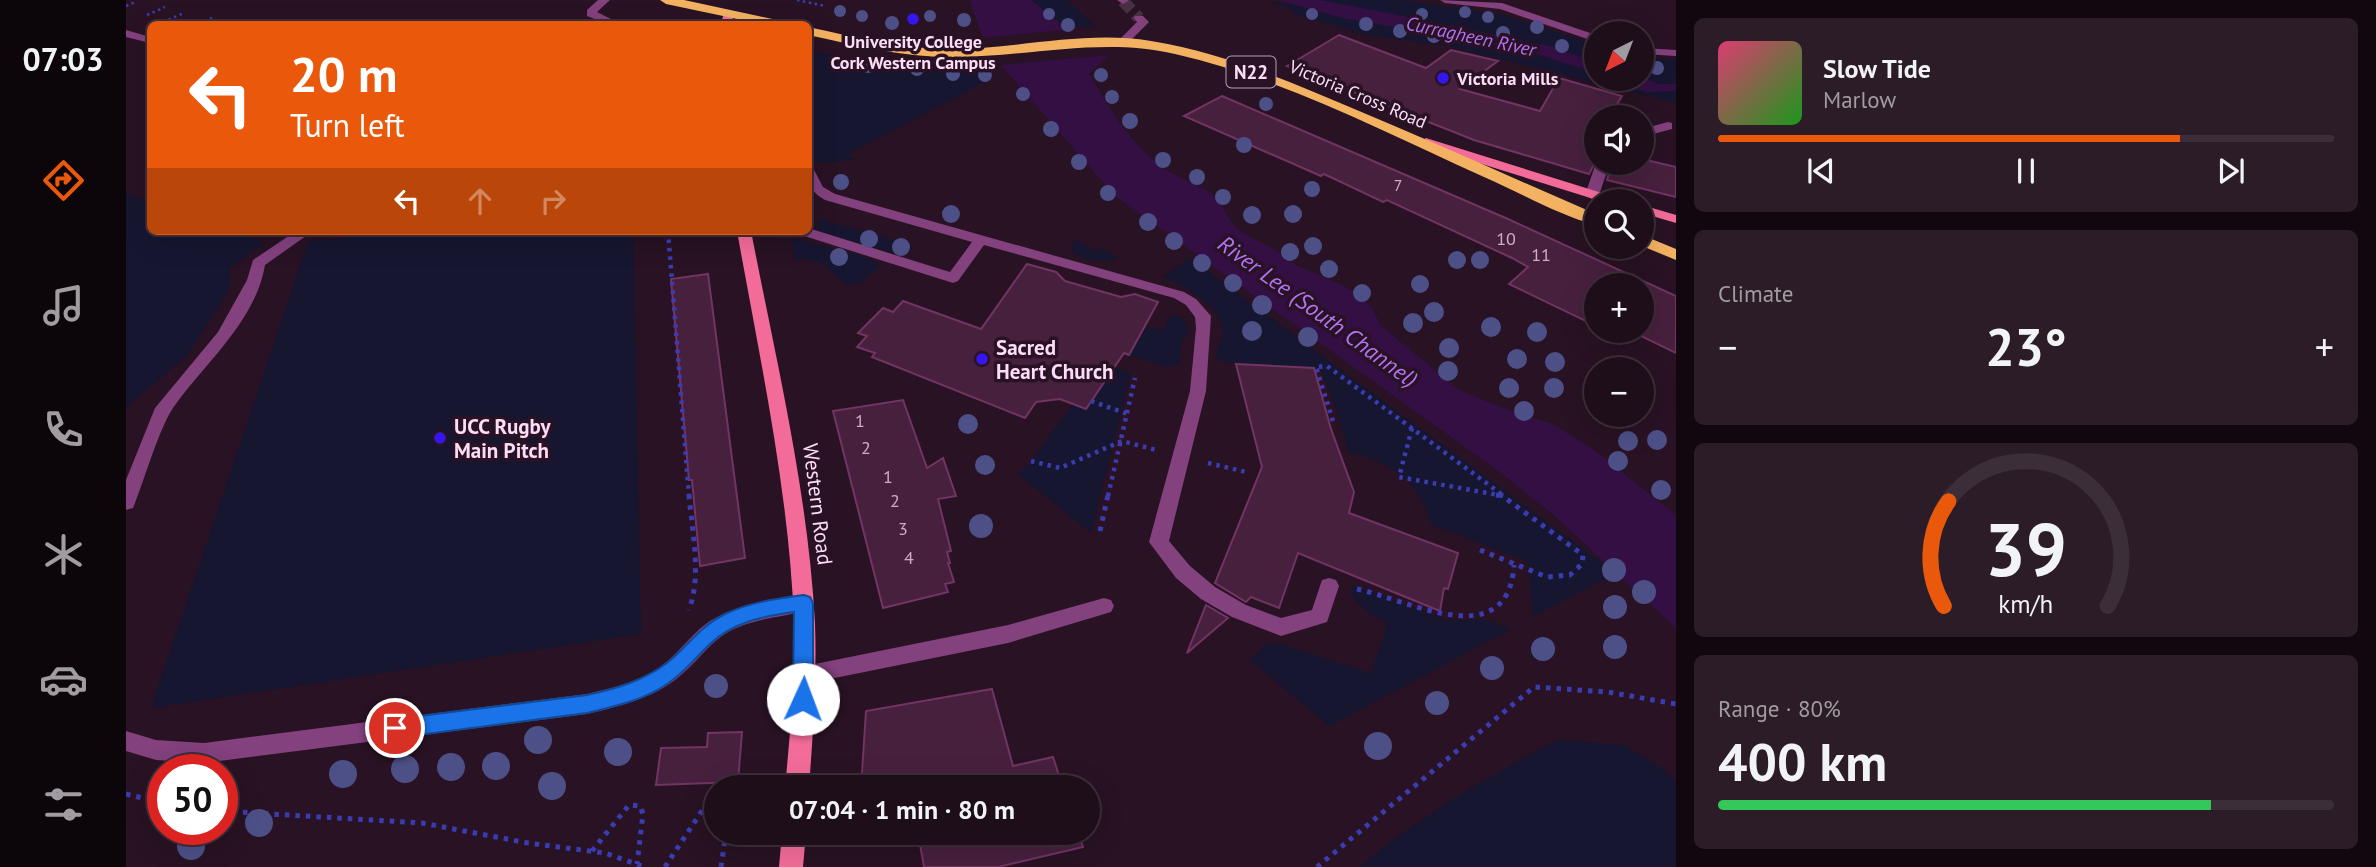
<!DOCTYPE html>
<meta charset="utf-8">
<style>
body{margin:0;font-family:"PT Sans",sans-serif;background:#2b1c27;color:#f1f3f6;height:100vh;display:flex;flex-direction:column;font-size:26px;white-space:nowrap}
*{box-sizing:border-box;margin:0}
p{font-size:23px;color:#a19ca2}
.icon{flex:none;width:38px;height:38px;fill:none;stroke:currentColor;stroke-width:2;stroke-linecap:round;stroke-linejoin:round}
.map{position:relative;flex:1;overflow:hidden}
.details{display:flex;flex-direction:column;gap:18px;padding:18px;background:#10080e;width:700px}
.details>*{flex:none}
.hud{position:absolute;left:21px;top:21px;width:665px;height:214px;border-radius:10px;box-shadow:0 7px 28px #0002,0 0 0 2px #3c2e39;background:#ea580c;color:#fff;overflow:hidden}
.needle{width:46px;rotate:222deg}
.fabs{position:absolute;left:1458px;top:21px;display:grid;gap:14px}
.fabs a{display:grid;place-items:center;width:70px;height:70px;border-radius:50%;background:#1e0e1a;box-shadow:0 7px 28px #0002,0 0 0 2px #3c2e39;font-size:35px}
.speed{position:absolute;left:21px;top:754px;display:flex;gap:14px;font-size:35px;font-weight:700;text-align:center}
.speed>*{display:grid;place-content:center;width:91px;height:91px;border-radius:50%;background:#1e0e1a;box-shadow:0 7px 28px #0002,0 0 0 2px #3c2e39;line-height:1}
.speed .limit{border:10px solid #d22;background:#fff;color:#111}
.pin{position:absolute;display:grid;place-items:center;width:60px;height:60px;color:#fff;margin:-30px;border:4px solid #fff;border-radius:50%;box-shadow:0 2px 7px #0007}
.me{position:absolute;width:77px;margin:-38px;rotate:2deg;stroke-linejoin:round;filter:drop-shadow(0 0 5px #0008)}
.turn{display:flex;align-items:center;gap:24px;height:147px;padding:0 28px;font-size:32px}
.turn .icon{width:91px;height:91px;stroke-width:2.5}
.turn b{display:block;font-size:49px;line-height:60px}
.lanes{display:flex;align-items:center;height:66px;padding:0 28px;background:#0003;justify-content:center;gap:35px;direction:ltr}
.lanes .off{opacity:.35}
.big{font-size:52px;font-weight:800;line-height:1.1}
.details .tile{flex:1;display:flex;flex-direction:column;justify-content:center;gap:10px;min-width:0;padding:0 24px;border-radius:10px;background:#2b1c27}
.details .dial{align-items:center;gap:0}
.dial svg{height:182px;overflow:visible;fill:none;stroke:#3c2e39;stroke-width:7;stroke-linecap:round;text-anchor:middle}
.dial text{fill:#f1f3f6;stroke:none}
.song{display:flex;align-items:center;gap:21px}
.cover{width:84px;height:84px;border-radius:10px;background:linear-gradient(135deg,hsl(340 70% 55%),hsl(120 70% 35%))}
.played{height:7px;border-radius:4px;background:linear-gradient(90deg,#ea580c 75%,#3c2e39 75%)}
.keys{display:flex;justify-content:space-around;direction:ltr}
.heat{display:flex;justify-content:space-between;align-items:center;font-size:38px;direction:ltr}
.charge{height:10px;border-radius:5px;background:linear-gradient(90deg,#34c759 80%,#3c2e39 0)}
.trip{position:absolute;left:578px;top:775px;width:396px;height:70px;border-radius:35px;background:#1e0e1a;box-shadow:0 7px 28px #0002,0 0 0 2px #3c2e39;font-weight:800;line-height:70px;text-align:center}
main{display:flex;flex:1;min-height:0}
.menu{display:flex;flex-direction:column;width:126px;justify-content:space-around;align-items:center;background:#0c060a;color:#a19ca2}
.menu .icon{width:49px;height:49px}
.menu .on{color:#ea580c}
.menu b{font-size:32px;color:#f1f3f6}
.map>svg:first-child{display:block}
.green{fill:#161631}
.water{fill:#330f44}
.pier{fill:#281223}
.building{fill:#47203e;stroke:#713463;stroke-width:2}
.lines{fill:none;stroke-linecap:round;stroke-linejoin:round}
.minor-tunnel{stroke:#483043;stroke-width:12;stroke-dasharray:12 6;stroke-linecap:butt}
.path-far2{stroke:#3a3db2;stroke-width:2.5;stroke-dasharray:2.5 3.5;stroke-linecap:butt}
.path-far1{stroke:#3a3db2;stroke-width:4.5;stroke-dasharray:3.5 5;stroke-linecap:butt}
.path{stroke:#3a3db2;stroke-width:5;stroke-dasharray:4.5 6;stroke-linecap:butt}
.minor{fill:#83417e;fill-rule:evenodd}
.major{fill:#f36c99;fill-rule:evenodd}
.highway{fill:#f2b261;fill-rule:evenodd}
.tree{fill:#4d5087}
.route{fill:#1a73e8;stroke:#114b97;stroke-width:2}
.poi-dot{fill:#3517ed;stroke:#281223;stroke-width:2.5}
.labels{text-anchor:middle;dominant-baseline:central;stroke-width:7;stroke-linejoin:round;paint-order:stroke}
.far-number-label{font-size:16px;fill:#cfadc9}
.far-poi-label{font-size:18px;font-weight:bold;fill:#fcdcf7;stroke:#281223}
.far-street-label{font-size:18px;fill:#fcdcf7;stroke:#281223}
.number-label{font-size:18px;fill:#cfadc9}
.far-water-label{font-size:19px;font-style:italic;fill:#b372f4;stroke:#281223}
.shield{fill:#281223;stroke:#bc9fb7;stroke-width:2}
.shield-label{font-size:19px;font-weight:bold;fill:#fcdcf7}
.poi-label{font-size:21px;font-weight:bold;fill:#fcdcf7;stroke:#281223;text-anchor:start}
.street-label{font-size:21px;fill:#fcdcf7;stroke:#281223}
.water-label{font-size:23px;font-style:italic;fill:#b372f4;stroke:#281223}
</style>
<main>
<nav class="menu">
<b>07:03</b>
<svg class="icon on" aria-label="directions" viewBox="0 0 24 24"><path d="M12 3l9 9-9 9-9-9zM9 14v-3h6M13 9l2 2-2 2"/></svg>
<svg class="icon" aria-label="music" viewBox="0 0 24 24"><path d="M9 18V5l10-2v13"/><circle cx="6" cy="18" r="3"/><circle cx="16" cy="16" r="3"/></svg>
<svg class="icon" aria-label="phone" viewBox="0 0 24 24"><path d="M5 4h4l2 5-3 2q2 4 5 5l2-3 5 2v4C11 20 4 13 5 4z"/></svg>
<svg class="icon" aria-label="climate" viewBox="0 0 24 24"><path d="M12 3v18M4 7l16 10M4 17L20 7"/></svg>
<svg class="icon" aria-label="car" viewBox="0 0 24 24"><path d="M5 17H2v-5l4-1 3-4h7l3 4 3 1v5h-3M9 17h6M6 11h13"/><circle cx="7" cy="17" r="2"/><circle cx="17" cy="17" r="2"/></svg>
<svg class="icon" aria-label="filters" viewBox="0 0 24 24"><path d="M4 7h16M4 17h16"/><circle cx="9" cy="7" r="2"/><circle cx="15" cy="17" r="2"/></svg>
</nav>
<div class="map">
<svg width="1550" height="867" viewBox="0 0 1550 867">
<rect width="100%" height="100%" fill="#281223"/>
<path class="green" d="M905 0H941L969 26C941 31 925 19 905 0Z
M1123 0C1163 0 1200 14 1239 22 1317 37 1394 46 1470 73V79H1487L1520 92 1550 91V103L1320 46 1241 35 1166 14 1169 11 1143 1Z
M1194 0H1274L1378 15 1470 45V62L1424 46Z
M682 50C741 62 803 74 863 67L868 74 850 87 720 155 729 160 695 163 683 160Z
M1516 59H1550V84H1533L1516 77Z
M0 193 24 202V231H105L139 243 104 267 103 290 61 356 0 407Z
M692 219 703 222 788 245 784 251 767 253 699 233 692 228Z
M288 231H507L515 634 25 708 182 242Z
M665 238 734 255 755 265 734 283 720 285C704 271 692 254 669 260Z
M950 240 968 251 975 248 993 258C975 264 961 262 945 251V247Z
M1064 258 1490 573 1407 617 1402 562 1304 524C1297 485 1261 458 1223 453L1209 405 1194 368 1110 364 1090 360C1090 346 1095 344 1097 333 1099 308 1056 285 1037 276Z
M1045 315 1056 318 1063 331 1055 344 1054 363 1042 367 1003 355 1019 326 1037 330Z
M976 363 1005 373 965 533 892 474 905 461 947 404 960 409Z
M1226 585 1320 620 1358 619 1385 629 1204 726 1124 660 1139 645 1154 644 1245 673 1262 623 1246 616 1225 596Z
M1432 740 1497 745 1536 768 1550 783V867H1233C1295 816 1360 777 1432 740Z"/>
<path class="water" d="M843 0H905L936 25 955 28 983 55 963 74C984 109 1005 145 1039 169 1054 179 1071 184 1086 194 1097 202 1099 215 1107 224 1118 237 1134 240 1148 249 1154 253 1159 258 1165 262 1193 278 1245 288 1253 324L1333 390 1395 415 1425 423 1467 449 1550 515V628L1425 513 1371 470 989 196 873 63 857 38Z
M1152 0H1194L1293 19 1424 46 1470 62V73L1398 50 1216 18Z
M1516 77 1533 84H1550V91L1519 92 1487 79Z"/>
<path class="pier" d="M955 28 983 55 874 65 857 38Z"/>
<path class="building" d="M1213 35 1300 68 1325 50 1372 61 1334 89 1414 111 1433 78 1496 96 1483 117H1470V137L1465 144 1470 146V160L1463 174 1348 140 1161 66Z
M1096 96 1382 219 1550 296V353L1509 333 1501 341 1479 331H1516V285H1470V326L1383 284 1402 267 1386 258 1261 200 1257 202 1198 174 1195 176 1058 116Z
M1516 159 1550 167V197L1481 180 1486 163H1516Z
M901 264 930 272 939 281 995 297 1009 294 1032 302 1003 355 998 353 960 409 934 399 910 402 899 418 746 357 749 353 731 347 741 336 732 333 757 308 767 312 777 301 855 329Z
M582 274 619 558 574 566 566 480H563L545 279Z
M1110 364 1188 368 1205 429 1228 492 1223 513 1332 553 1322 589 1318 588 1314 611 1172 553 1153 608 1125 597 1120 602 1089 583 1136 467Z
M777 400 801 468 817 458 830 496 812 499 825 551 821 552 824 563H822L828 582 819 584 822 592 757 608 707 411Z
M1080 605 1102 618 1061 653Z
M866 689 887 766 927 757 937 788H735L740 711Z
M616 732 612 782 530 785 535 748 581 747 582 733Z
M792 833H952L957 847 872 867H798Z"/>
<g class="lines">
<path class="minor-tunnel" d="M997 1 1013 18"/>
<path class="path-far2" d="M671 0 699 6
M0 6 9 2
M21 15 39 7
M37 22 58 13
M73 24 88 17
M105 24 108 23"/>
<path class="path-far1" d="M542 231 563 496
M965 401 1002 414
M1207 421 1190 367 1201 366 1378 496
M1286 428 1273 477 1378 496
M905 461 934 468 996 441 1030 450
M1082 463 1120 472
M982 496 1009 378"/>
<path class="path" d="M563 495C566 531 576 575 563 610
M1370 495 1378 496
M974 531 982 495
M1354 550 1421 577 1444 575 1456 564 1457 555 1375 495
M1231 589C1280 599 1382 656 1388 565
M0 794 37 803
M96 811 296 823 402 843 479 853 519 867
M466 851 503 805 514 806 517 814 511 864
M539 867 581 803H590
M595 867 600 833
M1191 867 1408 687 1482 692 1550 704"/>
<path class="minor" d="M472 0H484L471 12 495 24H482L461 16V10Z
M991 0H1002V1L997 4Z
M1314 0 1376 3 1470 35V42L1374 9 1319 3Z
M1009 16H1017L1023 22 1001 44H993V40L1011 22 1008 18Z
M0 30 24 37V43L0 37Z
M1516 48 1550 50V56L1516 54Z
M1542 122 1546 123V129L1516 137V129Z
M1470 163H1484L1473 195 1466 199 1459 195Z
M682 167 687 168 697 187 709 194 1058 292 1070 299 1085 316 1080 391 1043 541 1064 566 1089 587 1120 605 1155 618 1186 610 1196 580 1203 578 1210 580 1213 586 1201 622 1155 636 1106 617 1075 599 1050 578 1023 542 1064 391 1070 328 1069 317 1060 305 1048 298 858 245 832 281 827 283 672 234 670 231H682V228L824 272 846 242 699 200C684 191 682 185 682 167Z
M170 231H187L139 265C130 321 78 364 47 408 33 429 19 478 9 503L7 508 0 510V480L29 408 92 332 121 280 127 260Z
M678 595 685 597 688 603 685 609C658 618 629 617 602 632 583 643 572 661 555 675 529 698 494 706 461 714L78 763 30 760 0 751V731L30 740 78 743 461 694C491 687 522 680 545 658 558 646 569 631 584 621 613 604 646 599 678 595Z
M978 598 985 600 988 606 985 612 882 643 679 684 671 682 668 675 671 668 679 666 882 625Z"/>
<path class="major" d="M599 12 608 14 605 24H594Z
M1300 138 1492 198 1494 201H1474L1295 145 1294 142Z
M1516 205 1550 215V223L1516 213Z
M611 231H625C650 360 682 491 689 623 691 678 687 733 683 788H659C664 733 670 677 668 622 663 491 634 360 611 231Z
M656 833H680L677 867H653Z"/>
<path class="highway" d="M534 0H558L651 20 658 24H635L540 4Z
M682 27C729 37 776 49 824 49 892 49 958 30 1025 41 1095 52 1162 81 1226 108 1308 142 1389 179 1470 214V225C1434 216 1393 192 1358 177 1260 133 1155 78 1049 54 973 36 900 58 823 57 776 57 729 45 682 35Z
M1516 235 1550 249V260L1516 246Z"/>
</g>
<g class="tree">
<circle cx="714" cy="11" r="6"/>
<circle cx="1339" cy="12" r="6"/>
<circle cx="923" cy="14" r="6"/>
<circle cx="1186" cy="14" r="6"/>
<circle cx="1296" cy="14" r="6"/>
<circle cx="736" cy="16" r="6"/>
<circle cx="804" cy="16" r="6"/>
<circle cx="1362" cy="17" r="6"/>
<circle cx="838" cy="20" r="7"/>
<circle cx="766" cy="23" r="7"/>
<circle cx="1240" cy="24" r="7"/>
<circle cx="942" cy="25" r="7"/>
<circle cx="1411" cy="27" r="7"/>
<circle cx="1274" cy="31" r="7"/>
<circle cx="1377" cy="33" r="7"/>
<circle cx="1308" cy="36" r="7"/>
<circle cx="1436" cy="46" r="7"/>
<circle cx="712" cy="62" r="7"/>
<circle cx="742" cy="66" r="7"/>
<circle cx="1531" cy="68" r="7"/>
<circle cx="791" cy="69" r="7"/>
<circle cx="827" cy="74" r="7"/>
<circle cx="859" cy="75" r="7"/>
<circle cx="975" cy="75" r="7"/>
<circle cx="897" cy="94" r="7"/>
<circle cx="986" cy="97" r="7"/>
<circle cx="1140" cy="104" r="7"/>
<circle cx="1004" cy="121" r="8"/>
<circle cx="925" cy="129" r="8"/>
<circle cx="1118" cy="145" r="8"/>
<circle cx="1037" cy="160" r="8"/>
<circle cx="953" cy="162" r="8"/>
<circle cx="1071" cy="177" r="8"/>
<circle cx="715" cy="182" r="8"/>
<circle cx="1186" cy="189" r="8"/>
<circle cx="982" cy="193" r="8"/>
<circle cx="1097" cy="197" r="8"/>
<circle cx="825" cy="214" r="9"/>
<circle cx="1167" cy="214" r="9"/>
<circle cx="1126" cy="215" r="9"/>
<circle cx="1022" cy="222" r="9"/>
<circle cx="743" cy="239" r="9"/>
<circle cx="1048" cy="241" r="9"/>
<circle cx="1187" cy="246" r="9"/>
<circle cx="775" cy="247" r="9"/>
<circle cx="1164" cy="252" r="9"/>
<circle cx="713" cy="257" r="9"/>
<circle cx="1331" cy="260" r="9"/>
<circle cx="1354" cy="260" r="9"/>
<circle cx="1076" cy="263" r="9"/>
<circle cx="1203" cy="269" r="9"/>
<circle cx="1107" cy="283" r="9"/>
<circle cx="1294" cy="284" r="9"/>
<circle cx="1236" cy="293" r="9"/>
<circle cx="1136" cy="305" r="10"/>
<circle cx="1308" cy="312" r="10"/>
<circle cx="1287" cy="323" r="10"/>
<circle cx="1365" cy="327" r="10"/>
<circle cx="1126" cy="331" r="10"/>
<circle cx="1411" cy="332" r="10"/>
<circle cx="1182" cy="337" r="10"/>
<circle cx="1323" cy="348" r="10"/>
<circle cx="1391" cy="359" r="10"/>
<circle cx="1429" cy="362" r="10"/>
<circle cx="1322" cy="371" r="10"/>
<circle cx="1383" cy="388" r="10"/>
<circle cx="1428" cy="388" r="10"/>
<circle cx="1398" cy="411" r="10"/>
<circle cx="842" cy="424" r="10"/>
<circle cx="1531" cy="440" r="10"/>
<circle cx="1502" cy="441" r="10"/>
<circle cx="1492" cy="461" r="10"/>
<circle cx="859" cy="465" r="10"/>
<circle cx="1535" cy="490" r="10"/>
<circle cx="855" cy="526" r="12"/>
<circle cx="1488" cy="570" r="12"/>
<circle cx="1518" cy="592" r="12"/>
<circle cx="1489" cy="607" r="12"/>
<circle cx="1489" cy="647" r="12"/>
<circle cx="1417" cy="649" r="12"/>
<circle cx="1366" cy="668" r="12"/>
<circle cx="590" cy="686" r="12"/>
<circle cx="1311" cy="703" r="12"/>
<circle cx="412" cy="740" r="14"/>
<circle cx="1252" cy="746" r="14"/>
<circle cx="492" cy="752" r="14"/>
<circle cx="370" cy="766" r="14"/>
<circle cx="325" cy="767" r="14"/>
<circle cx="279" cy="769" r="14"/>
<circle cx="217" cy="774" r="14"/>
<circle cx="426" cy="786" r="14"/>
<circle cx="133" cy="823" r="14"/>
<circle cx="65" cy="846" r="14"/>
</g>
<path class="route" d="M678 595 684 597 687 603V699L684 706 677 708 670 706 667 699 668 612C638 616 607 622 584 644 570 657 558 673 541 684 519 700 486 707 461 713L269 738 262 735 259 728 262 722 269 719 461 695C489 689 517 681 541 663 561 647 574 626 599 614 624 602 650 599 678 595Z"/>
<g class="poi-dot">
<circle cx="787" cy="19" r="7"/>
<circle cx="1317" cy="78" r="7"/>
<circle cx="856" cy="359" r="7"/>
<circle cx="314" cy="438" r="7"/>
</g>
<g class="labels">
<g class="far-number-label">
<text x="1272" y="185">7</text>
</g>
<g class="far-poi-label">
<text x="787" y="41">University College<tspan x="787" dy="21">Cork Western Campus</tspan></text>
<text x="1331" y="78" text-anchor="start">Victoria Mills</text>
</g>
<g class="far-street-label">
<text transform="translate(1232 94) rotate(23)">Victoria Cross Road</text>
</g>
<g class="number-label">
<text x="1380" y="238">10</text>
<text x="1415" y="254">11</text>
<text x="734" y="420">1</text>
<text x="740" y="447">2</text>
<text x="762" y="476">1</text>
<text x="769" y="500">2</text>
<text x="777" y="528">3</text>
<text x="783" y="557">4</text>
</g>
<g class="far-water-label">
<text transform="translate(1345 36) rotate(12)">Curragheen River</text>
</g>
<rect class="shield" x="1100.5" y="56.5" width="49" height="31" rx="5"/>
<g class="shield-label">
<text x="1125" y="72">N22</text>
</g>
<g class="poi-label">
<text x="870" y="347">Sacred<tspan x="870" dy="24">Heart Church</tspan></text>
<text x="328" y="426">UCC Rugby<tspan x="328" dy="24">Main Pitch</tspan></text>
</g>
<g class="street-label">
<text transform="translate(692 504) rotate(83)">Western Road</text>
</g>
<g class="water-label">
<text transform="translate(1192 311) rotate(36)">River Lee (South Channel)</text>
</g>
</g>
</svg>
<div class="fabs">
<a><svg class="needle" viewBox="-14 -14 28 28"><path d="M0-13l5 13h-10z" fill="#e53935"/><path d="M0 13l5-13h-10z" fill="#a19ca2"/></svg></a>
<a><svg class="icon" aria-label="sound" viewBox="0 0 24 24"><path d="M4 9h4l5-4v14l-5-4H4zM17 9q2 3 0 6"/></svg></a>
<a><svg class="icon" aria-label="search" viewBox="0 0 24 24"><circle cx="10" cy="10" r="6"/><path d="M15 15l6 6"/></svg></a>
<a>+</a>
<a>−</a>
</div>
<div class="speed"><div class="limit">50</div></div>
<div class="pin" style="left:269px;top:728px;background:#d93025"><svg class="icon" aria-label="arrive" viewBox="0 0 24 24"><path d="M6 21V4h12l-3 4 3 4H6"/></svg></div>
<svg class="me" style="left:677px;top:699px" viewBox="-20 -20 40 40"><circle r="19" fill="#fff"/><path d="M0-13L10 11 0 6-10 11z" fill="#1a73e8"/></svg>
<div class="trip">07:04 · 1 min · 80 m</div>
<div class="hud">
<div class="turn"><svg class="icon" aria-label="left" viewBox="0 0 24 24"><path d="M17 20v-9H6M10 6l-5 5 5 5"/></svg><div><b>20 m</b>Turn left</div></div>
<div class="lanes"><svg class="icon" aria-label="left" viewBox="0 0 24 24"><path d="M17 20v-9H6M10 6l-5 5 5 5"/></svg><svg class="icon off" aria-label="ahead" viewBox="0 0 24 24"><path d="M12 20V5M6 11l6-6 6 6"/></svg><svg class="icon off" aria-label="right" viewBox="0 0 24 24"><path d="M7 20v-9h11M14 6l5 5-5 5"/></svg></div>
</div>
</div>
<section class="details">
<div class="tile">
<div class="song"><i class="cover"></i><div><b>Slow Tide</b><p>Marlow</p></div></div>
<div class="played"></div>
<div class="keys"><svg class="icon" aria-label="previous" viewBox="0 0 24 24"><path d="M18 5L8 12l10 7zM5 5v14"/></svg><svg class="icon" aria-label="pause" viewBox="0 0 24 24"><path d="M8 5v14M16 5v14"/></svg><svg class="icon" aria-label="next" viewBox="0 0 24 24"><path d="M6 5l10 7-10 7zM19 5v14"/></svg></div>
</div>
<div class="tile"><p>Climate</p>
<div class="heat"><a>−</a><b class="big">23°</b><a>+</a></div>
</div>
<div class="tile dial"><svg viewBox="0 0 100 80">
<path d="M14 69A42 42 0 1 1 86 69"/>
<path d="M14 69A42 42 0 0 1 16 23" stroke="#ea580c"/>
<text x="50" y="56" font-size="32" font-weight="700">39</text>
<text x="50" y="72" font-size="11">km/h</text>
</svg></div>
<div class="tile"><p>Range · 80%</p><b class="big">400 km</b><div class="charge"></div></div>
</section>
</main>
